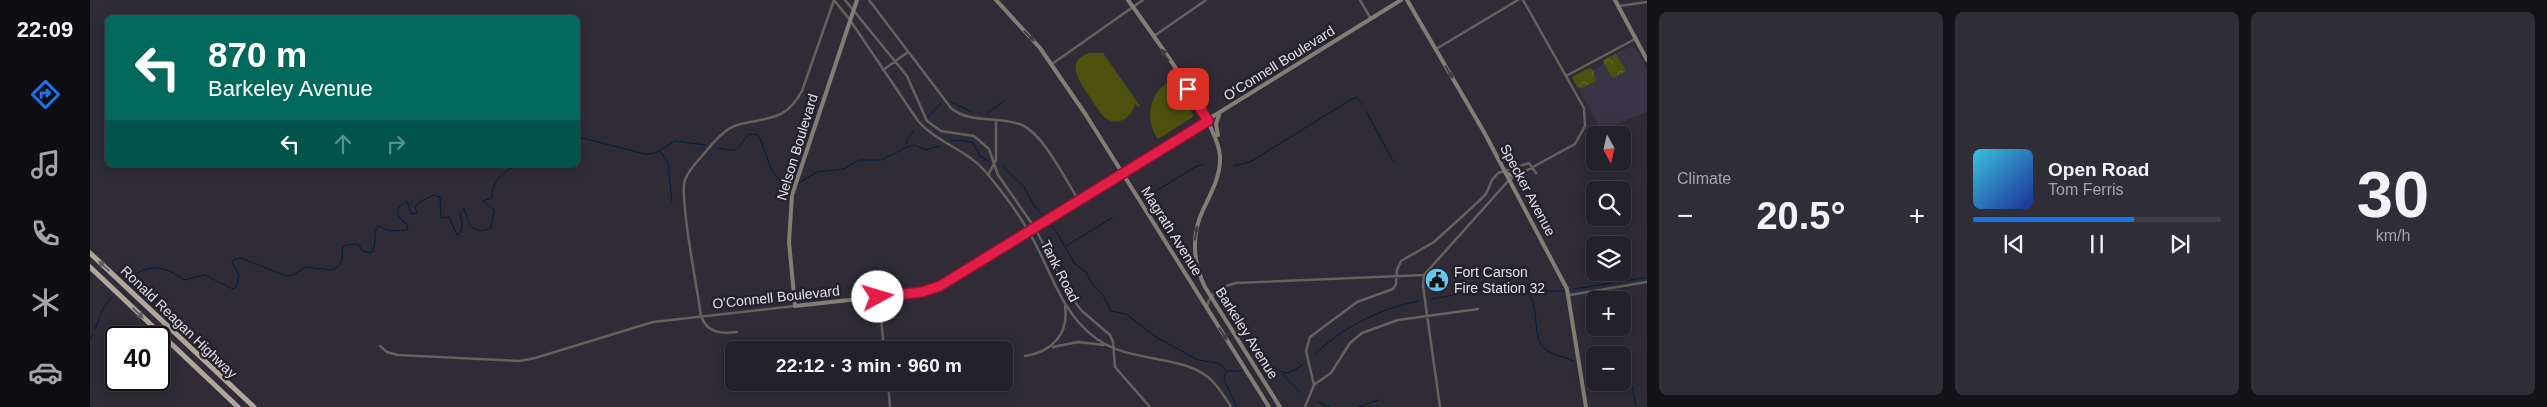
<!DOCTYPE html>
<meta charset="utf-8">
<style>
body{margin:0;font-family:Helvetica,sans-serif;background:#2f2e36;color:#f1f3f6;height:100vh;display:flex;flex-direction:column;font-size:19px;white-space:nowrap}
*{box-sizing:border-box;margin:0}
p{font-size:16px;color:#a3a3a8}
.icon{flex:none;width:28px;height:28px;fill:none;stroke:currentColor;stroke-width:2;stroke-linecap:round;stroke-linejoin:round}
.map{position:relative;flex:1;overflow:hidden}
.panel{display:flex;flex-direction:column;gap:12px;padding:12px;background:#131217;width:900px}
.panel>*{flex:none}
.top-card{position:absolute;left:15px;top:15px;width:475px;height:152px;border-radius:8px;box-shadow:0 2px 12px #0003,0 0 0 1px #403e47;background:#00695c;color:#fff;overflow:hidden}
.needle{width:32px;rotate:172deg}
.buttons{position:absolute;left:1496px;top:126px;display:grid;gap:10px}
.buttons a{display:grid;place-items:center;width:45px;height:45px;border-radius:8px;background:#23212a;box-shadow:0 2px 12px #0003,0 0 0 1px #403e47;font-size:25px}
.speed{position:absolute;left:15px;top:326px;display:flex;gap:10px;font-size:25px;font-weight:700;text-align:center}
.speed>*{display:grid;place-content:center;width:65px;height:65px;border-radius:50%;background:#23212a;box-shadow:0 2px 12px #0003,0 0 0 1px #403e47;line-height:1}
.speed .limit{border:2px solid #111;border-radius:8px;background:#fff;color:#111}
.pin{position:absolute;display:grid;place-items:center;width:42px;height:42px;color:#fff;margin:-21px;border-radius:10px;box-shadow:0 2px 8px #0006}
.me{position:absolute;width:55px;margin:-28px;rotate:84deg;stroke-linejoin:round;filter:drop-shadow(0 0 4px #0008)}
.turn{display:flex;align-items:center;gap:18px;height:105px;padding:0 20px;font-size:22px}
.turn .icon{width:65px;height:65px;stroke-width:2.5}
.turn b{display:block;font-size:35px;line-height:42px}
.lanes{display:flex;align-items:center;height:48px;padding:0 20px;background:#0003;justify-content:center;gap:25px;direction:ltr}
.lanes .off{opacity:.35}
.big{font-size:38px;font-weight:700;line-height:1.1}
.panel .widget{flex:1;display:flex;flex-direction:column;justify-content:center;gap:8px;min-width:0;padding:0 18px;border-radius:8px;background:#2f2e36}
.panel .dial{align-items:center;gap:0}
.dial b{font-size:65px;line-height:1}
.song{display:flex;align-items:center;gap:15px}
.cover{width:60px;height:60px;border-radius:8px;background:linear-gradient(135deg,hsl(190 70% 55%),hsl(230 70% 35%))}
.played{height:5px;border-radius:2px;background:linear-gradient(90deg,#1a73e8 65%,#403e47 65%)}
.keys{display:flex;justify-content:space-around;direction:ltr}
.heat{display:flex;justify-content:space-between;align-items:center;font-size:28px;direction:ltr}
.panel .tiles{flex:1;display:grid;gap:12px;grid-template-columns:repeat(3,1fr)}
.trip{position:absolute;left:635px;top:341px;width:288px;height:50px;border-radius:8px;background:#23212a;box-shadow:0 2px 12px #0003,0 0 0 1px #403e47;font-weight:700;line-height:50px;text-align:center}
main{display:flex;flex:1;min-height:0}
.menu{display:flex;flex-direction:column;width:90px;justify-content:space-around;align-items:center;background:#0e0d11;color:#a3a3a8}
.menu .icon{width:35px;height:35px}
.menu .on{color:#1a73e8}
.menu b{font-size:22px;color:#f1f3f6}
.map>svg:first-child{display:block}
.built{fill:#393446}
.park{fill:url(#park-crowns)}
.pitch{fill:#4e510d}
.lines{fill:none;stroke-linecap:round;stroke-linejoin:round}
.stream{stroke:#021d3d;stroke-width:1}
.street{stroke:#65615c;stroke-width:2.5}
.secondary{stroke:#847d75;stroke-width:4}
.highway{stroke:#b1a69a;stroke-width:5}
.oneway{fill:#423d43}
.oneway2{fill:#645d5f}
.route-casing{stroke:#92132f;stroke-width:12}
.route{stroke:#e11d48;stroke-width:9}
.labels{text-anchor:middle;dominant-baseline:central;stroke-width:5;stroke-linejoin:round;paint-order:stroke}
.street-label{font-size:14px;fill:#e0dfe6;stroke:#25222e}
.poi-label{font-size:14px;fill:#e0dfe6;stroke:#25222e;text-anchor:start}
</style>
<main>
<nav class="menu">
<b>22:09</b>
<svg class="icon on" aria-label="directions" viewBox="0 0 24 24"><path d="M12 3l9 9-9 9-9-9zM9 14v-3h6M13 9l2 2-2 2"/></svg>
<svg class="icon" aria-label="music" viewBox="0 0 24 24"><path d="M9 18V5l10-2v13"/><circle cx="6" cy="18" r="3"/><circle cx="16" cy="16" r="3"/></svg>
<svg class="icon" aria-label="phone" viewBox="0 0 24 24"><path d="M5 4h4l2 5-3 2q2 4 5 5l2-3 5 2v4C11 20 4 13 5 4z"/></svg>
<svg class="icon" aria-label="climate" viewBox="0 0 24 24"><path d="M12 3v18M4 7l16 10M4 17L20 7"/></svg>
<svg class="icon" aria-label="car" viewBox="0 0 24 24"><path d="M5 17H2v-5l4-1 3-4h7l3 4 3 1v5h-3M9 17h6M6 11h13"/><circle cx="7" cy="17" r="2"/><circle cx="17" cy="17" r="2"/></svg>
</nav>
<div class="map">
<svg width="1557" height="407" viewBox="0 0 1557 407">
<defs>
<pattern id="park-crowns" width="20" height="18" patternUnits="userSpaceOnUse" patternTransform="scale(1.25)"><rect width="20" height="18" fill="#4e510d"/><path d="M2 6a3 3 0 1 1 6 0M12 15a3 3 0 1 1 6 0" fill="none" stroke="#676a30"/></pattern>
</defs>
<rect width="100%" height="100%" fill="#2f2c38"/>
<path class="built" d="M1539 47 1546 48 1557 70V112L1511 130 1482 77 1499 68 1503 70 1513 65V60Z"/>
<path class="park" d="M1526 54 1536 71 1524 78 1520 75 1513 60Z
M1499 68 1503 70 1506 81 1492 88 1487 87 1482 77Z"/>
<path class="pitch" d="M999 53H1013L1050 106 1048 107 1045 104C1042 119 1025 128 1013 116 1008 110 1004 103 1000 97 990 83 974 61 999 53Z
M1081 80 1103 114V117L1068 139C1054 119 1059 93 1081 80Z"/>
<g class="lines">
<path class="stream" d="M861 102 882 112
M1276 111 1303 161
M896 114 914 101
M837 118 851 103
M488 137 555 154 565 153 585 141 615 145
M861 141 870 140 883 143 890 156 900 162
M816 145 818 138 824 131
M626 148C653 152 643 152 659 134L668 135C678 152 678 181 701 185
M569 150 578 162 582 202
M912 166 934 187 943 204 966 231 985 264 996 272 1001 282 1013 295 1021 311 1036 314 1066 337 1108 360 1128 363 1137 371H1151
M1144 166 1160 162 1262 99 1267 98 1273 104
M709 183 727 172 754 169 769 160H791L819 146 825 145 835 150 850 146
M1061 194 1105 167 1114 164
M976 246 1022 218
M39 280C56 262 76 266 94 280L115 275 143 289 146 287 149 275 142 262 145 259 151 258 196 276 203 275 215 267 242 270C251 267 254 258 252 249L255 245 268 244 273 251 281 253C288 245 282 234 288 226L300 231 317 230 318 226 308 216V208L317 201 321 214 327 213 325 207 328 203 343 195 350 197 351 218 359 217 367 235C374 231 372 222 370 214L374 209 380 226C387 231 393 232 401 228L404 210 393 201 402 198C401 182 414 169 429 165
M1533 281 1555 278
M1484 289 1523 283
M1437 291H1474
M1341 299C1368 295 1411 283 1436 291 1452 308 1440 336 1455 349 1462 355 1475 357 1484 361
M5 329 14 307 22 297
M0 339 3 334
M1224 355C1253 327 1289 309 1329 301
M1171 364C1193 364 1189 384 1213 364
M1494 364 1505 368
M1136 371 1134 380 1147 407
M1192 374 1211 393
M1532 379 1542 385 1546 407
M1228 402 1239 407
M1269 407 1288 400"/>
<path class="street" d="M744 0 760 20 828 121C846 142 877 150 895 171 910 189 927 211 939 232 961 269 970 313 1007 339 1040 363 1088 354 1118 377 1128 385 1134 396 1141 407
M755 0 817 76 837 121 851 131 884 136 899 149 908 175 945 228 980 296 992 311 1020 335 1023 342 1025 367 1060 407
M779 0 861 108C881 125 909 115 932 125 953 134 975 179 988 199
M1270 0 1281 19
M1529 6 1557 2
M1064 36 1116 0
M1346 49 1428 0
M962 64 1053 0
M793 70 818 52
M1476 76 1545 39
M898 175 906 160V120
M1334 275 1333 286 1350 407
M1480 295 1557 282
M789 297 794 350
M1117 307C1120 292 1131 287 1146 283L1334 275 1419 180 1485 144 1495 126 1494 108 1433 0
M647 332C631 334 617 333 611 316 608 292 589 197 595 180 599 168 611 158 618 149 626 139 635 129 647 125 677 117 695 122 712 91L744 0
M290 346 297 352 308 355 430 361 445 358 563 322 705 306
M963 347 988 342 1014 345
M935 356C962 352 979 334 975 306
M798 382 800 407
M1225 384 1241 373 1260 343 1272 333 1308 320 1388 309
M1215 407 1224 385 1216 351 1220 337 1267 302 1303 289 1306 284 1307 270 1311 261 1344 242 1388 202 1396 194 1402 180 1408 173 1439 163 1446 173"/>
<path class="secondary" d="M767 0 702 195 699 242 705 306 832 292 847 287 1311 0
M906 0 950 48 996 115 1179 407
M1038 0C1060 31 1128 122 1130 156 1131 176 1121 193 1113 210 1101 235 1103 263 1115 287L1190 407
M1317 0 1394 132 1477 289 1496 407
M1525 0 1557 60
M1128 135 1126 124 1129 115
M1417 174 1426 176"/>
<path class="highway" d="M0 253 164 407
M0 267 148 407"/>
</g>
<defs><path id="oneway-solid" d="M-6-.8H1V-3.2L6.5 0L1 3.2V.8H-6Z" transform="scale(1.25)"/></defs>
<g class="oneway">
<use href="#oneway-solid" transform="translate(939 36) rotate(46)"/>
<use href="#oneway-solid" transform="translate(1075 55) rotate(-123)"/>
<use href="#oneway-solid" transform="translate(1359 72) rotate(60)"/>
<use href="#oneway-solid" transform="translate(1106 233) rotate(-81)"/>
<use href="#oneway-solid" transform="translate(1133 334) rotate(58)"/>
</g>
<g class="oneway2">
<use href="#oneway-solid" transform="translate(14 266) rotate(-137)"/>
<use href="#oneway-solid" transform="translate(48 313) rotate(44)"/>
</g>
<g class="lines">
<g class="route-casing">
<path id="route" d="M788 297 832 292 850 286 1118 121 1098 89"/>
</g>
<use href="#route" class="route"/>
</g>
<defs>
<g id="civic-disc" transform="scale(1.25)"><circle r="9.5" fill="#66c4ef" stroke="#25222e"/><path d="M-.6-6.5H3V-4.5H.6V-3L4-1V1h2V6H-6V1h2V-1L-.6-3ZM-1.2 2.5V6h2.4V2.5Z" fill="#111"/></g>
</defs>
<g fill-rule="evenodd">
<use href="#civic-disc" x="1347" y="280"/>
</g>
<g class="labels">
<g class="street-label">
<text transform="translate(1189 63) rotate(-32)">O'Connell Boulevard</text>
<text transform="translate(707 147) rotate(-73)">Nelson Boulevard</text>
<text transform="translate(1438 190) rotate(62)">Specker Avenue</text>
<text transform="translate(1082 231) rotate(58)">Magrath Avenue</text>
<text transform="translate(970 271) rotate(63)">Tank Road</text>
<text transform="translate(686 297) rotate(-6)">O'Connell Boulevard</text>
<text transform="translate(89 322) rotate(44)">Ronald Reagan Highway</text>
<text transform="translate(1157 333) rotate(58)">Barkeley Avenue</text>
</g>
<g class="poi-label">
<text x="1364" y="272">Fort Carson<tspan x="1364" dy="16">Fire Station 32</tspan></text>
</g>
</g>
</svg>
<div class="buttons">
<a><svg class="needle" viewBox="-14 -14 28 28"><path d="M0-13l5 13h-10z" fill="#e53935"/><path d="M0 13l5-13h-10z" fill="#a3a3a8"/></svg></a>
<a><svg class="icon" aria-label="search" viewBox="0 0 24 24"><circle cx="10" cy="10" r="6"/><path d="M15 15l6 6"/></svg></a>
<a><svg class="icon" aria-label="layers" viewBox="0 0 24 24"><path d="M12 4l9 5-9 5-9-5zM3 14l9 5 9-5"/></svg></a>
<a>+</a>
<a>−</a>
</div>
<div class="speed"><div class="limit">40</div></div>
<div class="pin" style="left:1098px;top:89px;background:#d93025"><svg class="icon" aria-label="arrive" viewBox="0 0 24 24"><path d="M6 21V4h12l-3 4 3 4H6"/></svg></div>
<svg class="me" style="left:788px;top:297px" viewBox="-20 -20 40 40"><circle r="19" fill="#fff"/><path d="M0-13L10 11 0 6-10 11z" fill="#e11d48"/></svg>
<div class="trip">22:12 · 3 min · 960 m</div>
<div class="top-card">
<div class="turn"><svg class="icon" aria-label="left" viewBox="0 0 24 24"><path d="M17 20v-9H6M10 6l-5 5 5 5"/></svg><div><b>870 m</b>Barkeley Avenue</div></div>
<div class="lanes"><svg class="icon" aria-label="left" viewBox="0 0 24 24"><path d="M17 20v-9H6M10 6l-5 5 5 5"/></svg><svg class="icon off" aria-label="ahead" viewBox="0 0 24 24"><path d="M12 20V5M6 11l6-6 6 6"/></svg><svg class="icon off" aria-label="right" viewBox="0 0 24 24"><path d="M7 20v-9h11M14 6l5 5-5 5"/></svg></div>
</div>
</div>
<section class="panel">
<div class="tiles">
<div class="widget"><p>Climate</p>
<div class="heat"><a>−</a><b class="big">20.5°</b><a>+</a></div>
</div>
<div class="widget">
<div class="song"><i class="cover"></i><div><b>Open Road</b><p>Tom Ferris</p></div></div>
<div class="played"></div>
<div class="keys"><svg class="icon" aria-label="previous" viewBox="0 0 24 24"><path d="M18 5L8 12l10 7zM5 5v14"/></svg><svg class="icon" aria-label="pause" viewBox="0 0 24 24"><path d="M8 5v14M16 5v14"/></svg><svg class="icon" aria-label="next" viewBox="0 0 24 24"><path d="M6 5l10 7-10 7zM19 5v14"/></svg></div>
</div>
<div class="widget dial"><b>30</b><p>km/h</p></div>
</div>
</section>
</main>
